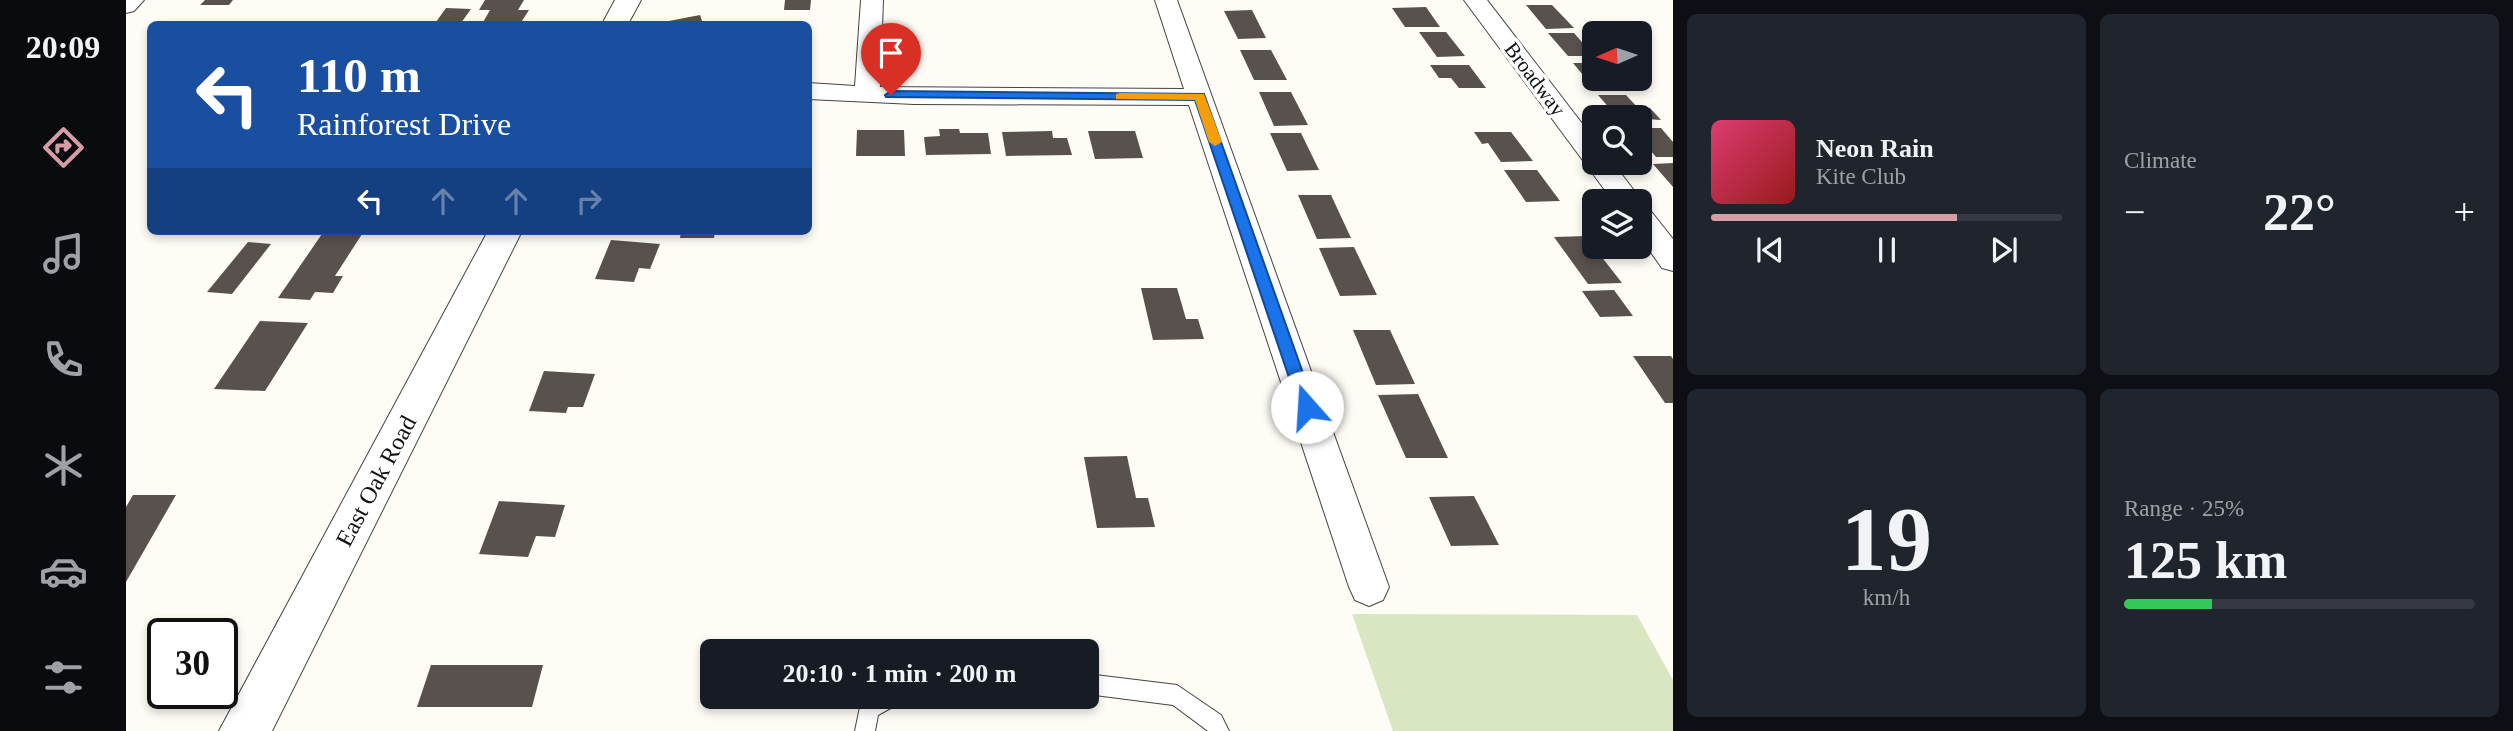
<!DOCTYPE html>
<meta charset="utf-8">
<style>
body{margin:0;font-family:Georgia,serif;background:#20242c;color:#f1f3f6;height:100vh;display:flex;flex-direction:column;font-size:26px;white-space:nowrap}
*{box-sizing:border-box;margin:0}
p{font-size:23px;color:#9ea1a6}
.icon{flex:none;width:38px;height:38px;fill:none;stroke:currentColor;stroke-width:2;stroke-linecap:round;stroke-linejoin:round}
.map{position:relative;flex:1;overflow:hidden}
.side{display:flex;flex-direction:column;gap:14px;padding:14px;background:#0d0f14;width:840px}
.side>*{flex:none}
.banner{position:absolute;left:21px;top:21px;width:665px;height:214px;border-radius:10px;box-shadow:0 4px 10px #0003;background:#1a4fa0;color:#fff;overflow:hidden}
.needle{width:46px;rotate:267deg}
.fabs{position:absolute;left:1456px;top:21px;display:grid;gap:14px}
.fabs a{display:grid;place-items:center;width:70px;height:70px;border-radius:10px;background:#171b24;box-shadow:0 4px 10px #0003;font-size:35px}
.speed{position:absolute;left:21px;top:618px;display:flex;gap:14px;font-size:35px;font-weight:700;text-align:center}
.speed>*{display:grid;place-content:center;width:91px;height:91px;border-radius:50%;background:#171b24;box-shadow:0 4px 10px #0003;line-height:1}
.speed .limit{border:4px solid #111;border-radius:10px;background:#fff;color:#111}
.pin{position:absolute;display:grid;place-items:center;width:60px;height:60px;color:#fff;margin:-72px -30px;border-radius:50% 50% 50% 0;rotate:-45deg;box-shadow:0 0 7px #0007}
.pin .icon{rotate:45deg}
.me{position:absolute;width:77px;margin:-38px;rotate:341deg;stroke-linejoin:round;filter:drop-shadow(0 0 5px #0008)}
.turn{display:flex;align-items:center;gap:24px;height:147px;padding:0 35px;font-size:32px}
.turn .icon{width:91px;height:91px;stroke-width:2.5}
.turn b{display:block;font-size:49px;line-height:60px}
.lanes{display:flex;align-items:center;height:66px;padding:0 35px;background:#0003;justify-content:center;gap:35px;direction:ltr}
.lanes .off{opacity:.35}
.big{font-size:52px;font-weight:600;line-height:1.1}
.side .widget{flex:1;display:flex;flex-direction:column;justify-content:center;gap:10px;min-width:0;padding:0 24px;border-radius:10px;background:#20242c}
.side .dial{align-items:center;gap:0}
.dial b{font-size:91px;line-height:1}
.song{display:flex;align-items:center;gap:21px}
.cover{width:84px;height:84px;border-radius:10px;background:linear-gradient(135deg,hsl(340 70% 55%),hsl(0 70% 35%))}
.played{height:7px;border-radius:4px;background:linear-gradient(90deg,#d69da7 70%,#363941 70%)}
.keys{display:flex;justify-content:space-around;direction:ltr}
.heat{display:flex;justify-content:space-between;align-items:center;font-size:38px;direction:ltr}
.charge{height:10px;border-radius:5px;background:linear-gradient(90deg,#34c759 25%,#363941 0)}
.side .tiles{flex:1;display:grid;gap:14px;grid-template-columns:repeat(2,1fr)}
.trip{position:absolute;left:574px;top:639px;width:399px;height:70px;border-radius:10px;background:#171b24;box-shadow:0 4px 10px #0003;font-weight:600;line-height:70px;text-align:center}
main{display:flex;flex:1;min-height:0}
.tab-bar{display:flex;flex-direction:column;width:126px;justify-content:space-around;align-items:center;background:#090b0e;color:#9ea1a6}
.tab-bar .icon{width:49px;height:49px}
.tab-bar .current{color:#d69da7}
.tab-bar b{font-size:32px;color:#f1f3f6}
.map>svg:first-child{display:block}
.green{fill:#d8e7c1}
.building{fill:#59514e}
.lines{fill:none;stroke-linecap:round;stroke-linejoin:round}
.service-casing{stroke:#444;stroke-width:2}
.minor-casing{stroke:#444;stroke-width:2}
.tertiary-casing{stroke:#444;stroke-width:2}
.service{fill:#fff;fill-rule:evenodd}
.minor{fill:#fff;fill-rule:evenodd}
.tertiary{fill:#fff;fill-rule:evenodd}
.route{fill:#1a73e8;stroke:#114b97;stroke-width:2}
.slow{fill:#f59e0b}
.labels{text-anchor:middle;dominant-baseline:central;stroke-width:7;stroke-linejoin:round;paint-order:stroke}
.far-street-label{font-size:21px;fill:#111;stroke:#fff}
.street-label{font-size:24px;fill:#111;stroke:#fff}
</style>
<main>
<nav class="tab-bar">
<b>20:09</b>
<svg class="icon current" aria-label="directions" viewBox="0 0 24 24"><path d="M12 3l9 9-9 9-9-9zM9 14v-3h6M13 9l2 2-2 2"/></svg>
<svg class="icon" aria-label="music" viewBox="0 0 24 24"><path d="M9 18V5l10-2v13"/><circle cx="6" cy="18" r="3"/><circle cx="16" cy="16" r="3"/></svg>
<svg class="icon" aria-label="phone" viewBox="0 0 24 24"><path d="M5 4h4l2 5-3 2q2 4 5 5l2-3 5 2v4C11 20 4 13 5 4z"/></svg>
<svg class="icon" aria-label="climate" viewBox="0 0 24 24"><path d="M12 3v18M4 7l16 10M4 17L20 7"/></svg>
<svg class="icon" aria-label="car" viewBox="0 0 24 24"><path d="M5 17H2v-5l4-1 3-4h7l3 4 3 1v5h-3M9 17h6M6 11h13"/><circle cx="7" cy="17" r="2"/><circle cx="17" cy="17" r="2"/></svg>
<svg class="icon" aria-label="filters" viewBox="0 0 24 24"><path d="M4 7h16M4 17h16"/><circle cx="9" cy="7" r="2"/><circle cx="15" cy="17" r="2"/></svg>
</nav>
<div class="map">
<svg width="1547" height="731" viewBox="0 0 1547 731">
<rect width="100%" height="100%" fill="#fefcf5"/>
<path class="green" d="M1226 614 1511 615 1547 680V731H1267Z"/>
<path class="building" d="M79 0H107L103 5H74Z
M359 0H398L392 10H403L394 24H356L364 10H353Z
M659 0H685L684 10H658Z
M1400 5H1426L1448 28 1420 29Z
M1300 7 1314 27H1279L1266 8Z
M320 8 345 9 335 23 310 22Z
M1126 10 1140 38 1112 39 1098 11Z
M574 15 577 24H545L543 21Z
M1293 32H1320L1339 56 1311 57Z
M1422 33H1448L1468 56H1442Z
M1114 50H1145L1161 80H1128Z
M1447 63H1468V79H1493L1499 86H1466Z
M1304 65H1343L1360 88H1333L1325 78H1313Z
M1133 92H1165L1182 125 1148 126Z
M1472 95H1500L1513 109 1524 108 1535 120 1491 117Z
M1514 128H1535L1547 142V157H1530L1514 138Z
M813 129H833L834 133H862L865 154 800 155 798 137 814 136Z
M731 130H778L779 156H730Z
M926 131 927 138H941L946 155 880 156 876 132Z
M962 131H1009L1017 158 969 159Z
M1348 132H1385L1407 161 1375 162 1362 143 1356 144Z
M1144 133H1175L1193 170 1161 171Z
M1547 163V187L1527 164Z
M1378 170H1411L1434 201 1400 202Z
M1172 195H1205L1225 238 1191 239Z
M198 231H238L209 276H217L207 293 189 292 184 300 152 298Z
M555 231H589L588 238H554Z
M1461 236 1468 247 1496 283 1462 284 1428 237Z
M485 240 534 244 524 269 513 268 508 282 469 279Z
M122 242 145 244 106 294 81 292Z
M1228 247 1251 295 1214 296 1193 248Z
M1015 288H1051L1060 319H1072L1078 339 1027 340Z
M1488 290 1507 316 1474 317 1456 291Z
M134 321 182 323 139 391 88 389Z
M1227 330H1264L1289 384 1250 385Z
M1507 356H1545L1547 359V403H1539Z
M418 371 469 374 457 407H442L440 413 403 411Z
M1292 394 1322 458H1280L1252 395Z
M1001 456 1010 498H1022L1029 527 971 528 958 457Z
M7 495H50L0 582V507Z
M1348 496 1373 545 1325 546 1303 497Z
M373 501 439 505 429 537 410 536 402 557 353 554Z
M305 665H417L406 707H291Z"/>
<g class="lines">
<g class="service-casing">
<path id="service" d="M961 674 1051 685 1095 715 1103 731H1082L1047 705 961 694Z
M745 696H777L774 703 752 715 749 731H729L735 702Z"/>
</g>
<g class="minor-casing">
<path id="minor" d="M0 0H18L8 11 0 13Z
M735 0H757L754 87 1058 89 1029 0H1051L1263 587 1257 600 1243 606 1229 600 1223 587 1063 105 788 104 682 99V83L729 86Z
M1338 0H1361L1468 139V163H1487L1516 201 1514 205V201H1487Z
M1514 207 1524 210 1547 239V271L1536 268 1514 237Z"/>
</g>
<g class="tertiary-casing">
<path id="tertiary" d="M489 0H515L502 24H476Z
M362 231H396L146 731H93Z"/>
</g>
<use href="#service" class="service"/>
<use href="#minor" class="minor"/>
<use href="#tertiary" class="tertiary"/>
</g>
<path class="route" d="M765 91 1078 94 1189 407 1187 412H1175L1173 407 1069 100 760 97 759 95Z"/>
<path class="slow" d="M994 93 1078 94 1096 142 1089 146 1083 142 1069 100 990 99V94Z"/>
<g class="labels">
<g class="far-street-label">
<text transform="translate(1409 79) rotate(53)">Broadway</text>
</g>
<g class="street-label">
<text transform="translate(250 481) rotate(-62)">East Oak Road</text>
</g>
</g>
</svg>
<div class="fabs">
<a><svg class="needle" viewBox="-14 -14 28 28"><path d="M0-13l5 13h-10z" fill="#e53935"/><path d="M0 13l5-13h-10z" fill="#9ea1a6"/></svg></a>
<a><svg class="icon" aria-label="search" viewBox="0 0 24 24"><circle cx="10" cy="10" r="6"/><path d="M15 15l6 6"/></svg></a>
<a><svg class="icon" aria-label="layers" viewBox="0 0 24 24"><path d="M12 4l9 5-9 5-9-5zM3 14l9 5 9-5"/></svg></a>
</div>
<div class="speed"><div class="limit">30</div></div>
<div class="pin" style="left:765px;top:95px;background:#d93025"><svg class="icon" aria-label="arrive" viewBox="0 0 24 24"><path d="M6 21V4h12l-3 4 3 4H6"/></svg></div>
<svg class="me" style="left:1181px;top:407px" viewBox="-20 -20 40 40"><circle r="19" fill="#fff"/><path d="M0-13L10 11 0 6-10 11z" fill="#1a73e8"/></svg>
<div class="trip">20:10 · 1 min · 200 m</div>
<div class="banner">
<div class="turn"><svg class="icon" aria-label="left" viewBox="0 0 24 24"><path d="M17 20v-9H6M10 6l-5 5 5 5"/></svg><div><b>110 m</b>Rainforest Drive</div></div>
<div class="lanes"><svg class="icon" aria-label="left" viewBox="0 0 24 24"><path d="M17 20v-9H6M10 6l-5 5 5 5"/></svg><svg class="icon off" aria-label="ahead" viewBox="0 0 24 24"><path d="M12 20V5M6 11l6-6 6 6"/></svg><svg class="icon off" aria-label="ahead" viewBox="0 0 24 24"><path d="M12 20V5M6 11l6-6 6 6"/></svg><svg class="icon off" aria-label="right" viewBox="0 0 24 24"><path d="M7 20v-9h11M14 6l5 5-5 5"/></svg></div>
</div>
</div>
<section class="side">
<div class="tiles">
<div class="widget">
<div class="song"><i class="cover"></i><div><b>Neon Rain</b><p>Kite Club</p></div></div>
<div class="played"></div>
<div class="keys"><svg class="icon" aria-label="previous" viewBox="0 0 24 24"><path d="M18 5L8 12l10 7zM5 5v14"/></svg><svg class="icon" aria-label="pause" viewBox="0 0 24 24"><path d="M8 5v14M16 5v14"/></svg><svg class="icon" aria-label="next" viewBox="0 0 24 24"><path d="M6 5l10 7-10 7zM19 5v14"/></svg></div>
</div>
<div class="widget"><p>Climate</p>
<div class="heat"><a>−</a><b class="big">22°</b><a>+</a></div>
</div>
<div class="widget dial"><b>19</b><p>km/h</p></div>
<div class="widget"><p>Range · 25%</p><b class="big">125 km</b><div class="charge"></div></div>
</div>
</section>
</main>
